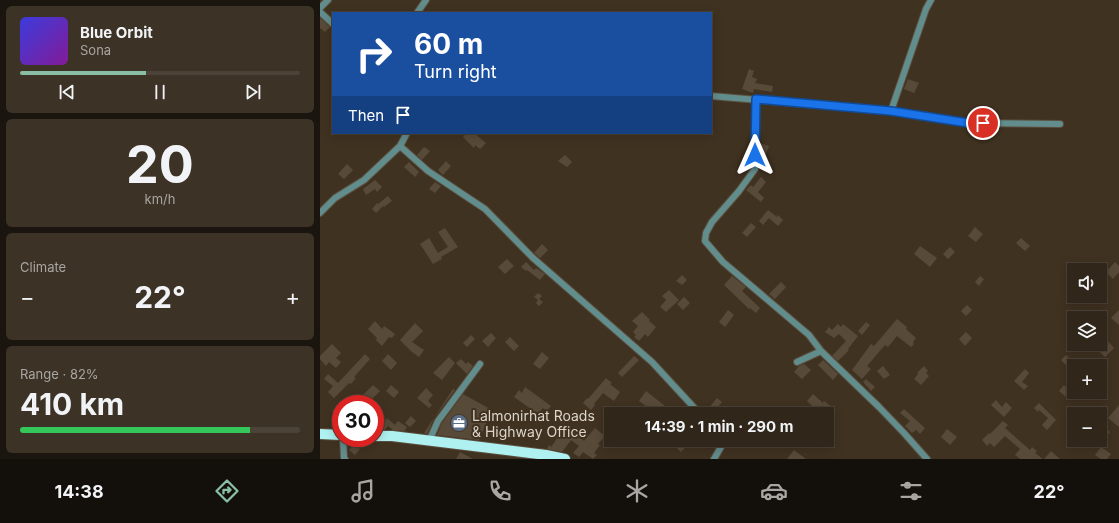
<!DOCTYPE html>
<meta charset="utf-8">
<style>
body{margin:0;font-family:Inter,sans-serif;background:#3c3226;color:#f1f3f6;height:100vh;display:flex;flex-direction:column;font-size:15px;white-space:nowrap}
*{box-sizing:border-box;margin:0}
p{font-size:13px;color:#a8a5a2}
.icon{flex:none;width:22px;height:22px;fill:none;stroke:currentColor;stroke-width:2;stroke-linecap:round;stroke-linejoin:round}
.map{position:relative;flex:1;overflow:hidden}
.drawer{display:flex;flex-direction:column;gap:6px;padding:6px;background:#1a150e;width:320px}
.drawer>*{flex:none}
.top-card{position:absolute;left:12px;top:12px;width:380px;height:122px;border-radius:0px;box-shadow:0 2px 10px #0003,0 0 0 1px #4b4338;background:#1a4fa0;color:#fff;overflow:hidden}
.tools{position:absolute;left:747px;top:263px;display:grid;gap:8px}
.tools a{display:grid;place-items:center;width:40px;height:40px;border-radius:0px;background:#302619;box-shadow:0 2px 10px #0003,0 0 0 1px #4b4338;font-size:20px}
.speed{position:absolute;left:12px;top:395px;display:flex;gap:8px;font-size:20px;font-weight:700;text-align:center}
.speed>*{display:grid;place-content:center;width:52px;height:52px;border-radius:50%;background:#302619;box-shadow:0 2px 10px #0003,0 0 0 1px #4b4338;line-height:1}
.speed .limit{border:6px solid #d22;background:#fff;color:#111}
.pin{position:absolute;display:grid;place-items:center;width:34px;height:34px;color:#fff;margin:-17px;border:2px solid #fff;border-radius:50%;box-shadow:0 1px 4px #0007}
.me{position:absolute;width:44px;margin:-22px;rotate:0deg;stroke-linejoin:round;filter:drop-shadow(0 0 3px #0008)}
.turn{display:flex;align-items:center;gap:14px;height:84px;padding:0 16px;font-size:18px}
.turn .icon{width:52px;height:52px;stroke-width:2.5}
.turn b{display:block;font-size:28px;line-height:34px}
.then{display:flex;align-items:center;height:38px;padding:0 16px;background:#0003;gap:8px;font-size:15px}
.big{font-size:30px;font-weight:700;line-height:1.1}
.drawer .widget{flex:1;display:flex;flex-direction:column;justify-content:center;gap:6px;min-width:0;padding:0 14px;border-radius:6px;background:#3c3226}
.drawer .dial{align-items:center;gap:0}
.dial b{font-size:52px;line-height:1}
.song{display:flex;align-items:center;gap:12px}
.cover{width:48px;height:48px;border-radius:6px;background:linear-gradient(135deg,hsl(240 70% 55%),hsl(290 70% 35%))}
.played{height:4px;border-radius:2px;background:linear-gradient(90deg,#8abfa5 45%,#4b4338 45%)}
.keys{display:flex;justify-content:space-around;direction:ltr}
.heat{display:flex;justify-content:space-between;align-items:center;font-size:22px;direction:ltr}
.charge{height:6px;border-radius:3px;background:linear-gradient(90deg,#34c759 82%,#4b4338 0)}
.trip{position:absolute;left:284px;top:407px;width:230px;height:40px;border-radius:0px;background:#302619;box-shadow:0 2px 10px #0003,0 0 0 1px #4b4338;font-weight:700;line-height:40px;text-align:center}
.dock{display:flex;height:64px;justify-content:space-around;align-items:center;background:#130f0a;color:#a8a5a2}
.dock .icon{width:28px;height:28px}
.dock .current{color:#8abfa5}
.dock b{font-size:18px;color:#f1f3f6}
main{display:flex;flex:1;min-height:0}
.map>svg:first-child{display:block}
.building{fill:#584a38}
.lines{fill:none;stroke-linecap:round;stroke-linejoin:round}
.minor-casing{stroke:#5c4f3f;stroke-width:8}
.trunk-casing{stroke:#5c4f3f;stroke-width:12}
.minor{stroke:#628d8d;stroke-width:6}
.trunk{stroke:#aef1f0;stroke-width:10}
.route-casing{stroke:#114b97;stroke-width:10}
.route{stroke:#1a73e8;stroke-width:7}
.labels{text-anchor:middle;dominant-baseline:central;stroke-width:4;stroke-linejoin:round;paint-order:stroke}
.poi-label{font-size:14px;fill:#ddd5ca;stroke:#403221;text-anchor:start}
</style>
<main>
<section class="drawer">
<div class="widget">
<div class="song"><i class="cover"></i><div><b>Blue Orbit</b><p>Sona</p></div></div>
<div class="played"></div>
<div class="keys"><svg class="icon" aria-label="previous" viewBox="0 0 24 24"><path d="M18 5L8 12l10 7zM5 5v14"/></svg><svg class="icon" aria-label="pause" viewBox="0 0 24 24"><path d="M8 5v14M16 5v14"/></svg><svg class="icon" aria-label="next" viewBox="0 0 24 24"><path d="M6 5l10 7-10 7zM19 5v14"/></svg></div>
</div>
<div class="widget dial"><b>20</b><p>km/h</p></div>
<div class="widget"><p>Climate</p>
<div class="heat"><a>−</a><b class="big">22°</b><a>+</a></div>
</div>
<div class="widget"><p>Range · 82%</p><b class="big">410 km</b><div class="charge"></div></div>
</section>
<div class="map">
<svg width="799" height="459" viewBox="0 0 799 459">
<rect width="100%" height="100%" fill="#403221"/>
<path class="building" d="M0 18 10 27 5 32 0 28Z
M429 69 434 71 432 77 437 79 435 83 453 86 452 92 434 89 433 93 422 89Z
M588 79 599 83 594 93 584 89Z
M147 133H154L166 143 160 149 155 145 154 148 143 137Z
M440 143 449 146 445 156 440 154Z
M104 147 110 151 102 160 97 155Z
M245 155 252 162 247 167 238 161Z
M126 161 131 166 123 175 118 170Z
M89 162 99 172 95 177 84 167Z
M27 164 33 170 24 179 18 174Z
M441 177 446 182 438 192 444 198 441 202 426 190 431 185 433 187Z
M55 180 62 187 57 192 55 189 46 195 43 189Z
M115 182 121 186 115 193 109 189Z
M68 196 72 201 64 207 63 206 56 213 52 209 57 203 58 204Z
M448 210 457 217 458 215 463 220 458 226 449 218 443 225 439 221Z
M431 223 436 227 427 237 422 233Z
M655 227 663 234 656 242 648 236Z
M125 228 138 247 121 257 122 259 113 264 100 244 109 238 118 253 128 247 118 232Z
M701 238 710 246 705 251 696 243Z
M222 244 228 250 220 258 214 253Z
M600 246 617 258 610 267 594 254Z
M630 247 635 252 628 259 623 254Z
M187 259 194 266 185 274 178 267Z
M206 262 214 270 216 268 225 274 220 280 207 270 206 271 201 267Z
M795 262 799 266V272L793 279 786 272Z
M362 275 367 280 362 285 356 281Z
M412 276 426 287 422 291 440 308 436 313 430 308 429 309 404 285Z
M660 276 664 279 659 286 655 282Z
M461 282 466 287 455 299 449 294Z
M349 290 359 300 346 312 340 307 346 300 342 296Z
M780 290 786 296 779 302 773 296H780Z
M218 293 222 296 219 299 223 302 219 306 216 303 218 300 214 297Z
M364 297 370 303 363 310 357 304Z
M647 305 652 310 646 316 641 311Z
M408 310 414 315 405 327 399 322Z
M799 310V325L791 318Z
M322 312 330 320 329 321 336 327 328 337 325 334 319 341 314 337 316 335 313 332 318 326 312 321Z
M577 319 587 327 586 329 596 338 593 342 594 344 591 347 577 336 568 347 565 345 547 366 551 369 542 379 532 370 551 344 554 346Z
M55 321 62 329 64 326 75 334 72 338 69 337 62 346 56 340 57 338 48 329Z
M546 322 550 325 542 335 538 331Z
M95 323 103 331 92 342 104 350 99 357 92 352 80 340Z
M518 324 521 327 523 324 538 336 528 349 529 350 518 361 512 356 526 341 519 334 514 338 505 332 509 327 512 330Z
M646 332 652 338 645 346 639 339Z
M171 333 176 338 168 347 162 341Z
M151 335 155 339 147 347 143 343Z
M190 337 199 346 194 351 185 342Z
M787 340 794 348 785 357 777 349Z
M12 344 21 353 16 358 21 362 16 368 9 362 6 366 0 359V356Z
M222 352 229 358 220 369 213 364Z
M45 354 50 359 34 377 36 378 31 384 29 383 14 398 8 392 13 386 4 379 8 374 18 383Z
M68 354 77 363 71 370 62 361Z
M746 355 757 366H754V369L752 371 741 360Z
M314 356 319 360 302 377 298 373Z
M129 357 135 363 122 380 113 373Z
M141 359 146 364 148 362 153 366 147 374 136 363Z
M503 360 518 374 513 380 498 365Z
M484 364 491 370 482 379 474 372 479 366Z
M563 366 570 375 564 379 557 371Z
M604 366 608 371 606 373 609 376 601 385 594 379 598 374 597 373Z
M705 369 709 373 702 382 708 386 704 390 694 381Z
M286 378 292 383 290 384 300 392 294 401 283 393 274 404 275 405 271 410 263 403 267 398 268 399Z
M546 379 555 387 551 391 543 382Z
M53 385 60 391 50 401 43 395Z
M71 385 79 392 74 398 66 391Z
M744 385 754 395 750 400 739 391Z
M205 387 231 406 227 411 223 408 218 414 194 397 199 390 202 393Z
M106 388 113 395 108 401 112 405 109 408 97 398Z
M133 389 135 390 114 418 107 434 104 433Z
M326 391 345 406 352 414H322L327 407 319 401Z
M143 394 172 410 159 440 117 435 122 423Z
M493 394 503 403 504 401 512 407 506 414H487L493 407 487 401Z
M397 398 402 402 393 413 388 409Z
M21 400V414L19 416 12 411Z
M676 400 682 407 686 402 692 408 684 417 671 405Z
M719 403 736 420 727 430 722 425 728 418 719 410 718 412 714 408Z
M799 405V427L788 418Z
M584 409 605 428 600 434 596 430 592 433 585 426 590 421 580 413Z
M91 416 96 421 90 427 85 423Z
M67 418 75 425 78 421 87 427 84 431 73 430 68 426 65 430H58Z
M683 421 688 425 685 428 710 450 712 447 717 451 715 453 723 459H700L695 455 700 449 685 436 674 447 670 443 667 446 662 440 669 433 670 434Z
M754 422V438L746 431Z
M780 422 790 432 786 437 780 431Z
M246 425 264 441 275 428 285 436 278 444 280 445 274 453 277 455 273 459 263 452 259 457 253 453 259 446 251 440 242 452 227 449 229 445 231 447 238 437 236 436Z
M627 429 637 437 630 445 621 437Z
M359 440H372L361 452 354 445Z
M34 444 40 449 35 455 29 450Z
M781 447 791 454 787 459H781L775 455Z
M474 450 486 459H467Z
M731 451 740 459H724Z
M140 452 153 459H136Z"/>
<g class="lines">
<g class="minor-casing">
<path id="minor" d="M0 8 8 0
M0 12 13 24
M97 13 106 0
M391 96 571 111 648 123 740 124
M435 99V169L419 191 392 222 386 233 385 241 403 262 489 335 501 351 559 407 584 433 607 459
M571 111 606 9 611 0
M80 146 108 171 165 209 213 258 332 362 380 414
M0 213 15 198 44 180 80 146 87 133
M477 362 501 351
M23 438 24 458 25 459
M109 441 118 421 160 364
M394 459 405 440"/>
</g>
<g class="trunk-casing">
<path id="trunk" d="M0 434 21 435
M55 436H72L226 455 245 459"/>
</g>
<use href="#minor" class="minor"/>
<use href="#trunk" class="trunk"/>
</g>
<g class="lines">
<g class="route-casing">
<path id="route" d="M435 155 436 99 571 111 648 123H663"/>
</g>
<use href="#route" class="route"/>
</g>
<defs>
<g id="office-disc" transform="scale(0.9)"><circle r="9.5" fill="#5c6f8a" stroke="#403221"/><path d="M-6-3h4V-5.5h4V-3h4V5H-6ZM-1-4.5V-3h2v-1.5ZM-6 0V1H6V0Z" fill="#fff"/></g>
</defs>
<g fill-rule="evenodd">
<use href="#office-disc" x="139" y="423"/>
</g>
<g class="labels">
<g class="poi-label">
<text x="152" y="415">Lalmonirhat Roads<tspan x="152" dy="16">&amp; Highway Office</tspan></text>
</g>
</g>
</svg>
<div class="tools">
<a><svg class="icon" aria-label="sound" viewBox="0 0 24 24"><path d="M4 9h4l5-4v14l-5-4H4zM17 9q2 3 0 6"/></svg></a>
<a><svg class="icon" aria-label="layers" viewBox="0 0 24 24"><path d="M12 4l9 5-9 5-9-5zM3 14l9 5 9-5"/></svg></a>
<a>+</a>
<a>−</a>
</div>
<div class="speed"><div class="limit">30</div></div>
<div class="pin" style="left:663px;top:123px;background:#d93025"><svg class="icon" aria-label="arrive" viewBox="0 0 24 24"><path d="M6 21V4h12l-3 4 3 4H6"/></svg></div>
<svg class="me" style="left:435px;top:155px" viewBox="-20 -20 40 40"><path d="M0-17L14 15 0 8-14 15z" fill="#1a73e8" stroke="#fff" stroke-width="4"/></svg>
<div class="trip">14:39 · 1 min · 290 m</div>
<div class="top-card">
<div class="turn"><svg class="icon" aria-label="right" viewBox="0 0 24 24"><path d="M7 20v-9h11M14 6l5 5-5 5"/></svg><div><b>60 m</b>Turn right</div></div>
<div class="then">Then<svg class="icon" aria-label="arrive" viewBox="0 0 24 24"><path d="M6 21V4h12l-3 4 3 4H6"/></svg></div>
</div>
</div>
</main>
<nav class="dock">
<b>14:38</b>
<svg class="icon current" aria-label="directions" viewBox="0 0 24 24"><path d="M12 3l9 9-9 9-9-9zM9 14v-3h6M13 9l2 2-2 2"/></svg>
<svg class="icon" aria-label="music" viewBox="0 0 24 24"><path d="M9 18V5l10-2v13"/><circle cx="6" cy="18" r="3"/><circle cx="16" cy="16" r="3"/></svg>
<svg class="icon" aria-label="phone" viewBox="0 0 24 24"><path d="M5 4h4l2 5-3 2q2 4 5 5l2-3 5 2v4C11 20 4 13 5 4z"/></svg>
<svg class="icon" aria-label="climate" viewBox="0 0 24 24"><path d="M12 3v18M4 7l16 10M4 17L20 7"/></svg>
<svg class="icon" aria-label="car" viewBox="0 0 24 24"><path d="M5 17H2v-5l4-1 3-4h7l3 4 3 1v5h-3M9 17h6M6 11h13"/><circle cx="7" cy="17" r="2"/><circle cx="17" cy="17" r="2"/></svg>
<svg class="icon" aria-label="filters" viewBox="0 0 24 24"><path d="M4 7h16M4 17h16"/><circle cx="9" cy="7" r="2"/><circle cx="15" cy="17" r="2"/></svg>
<b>22°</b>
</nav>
